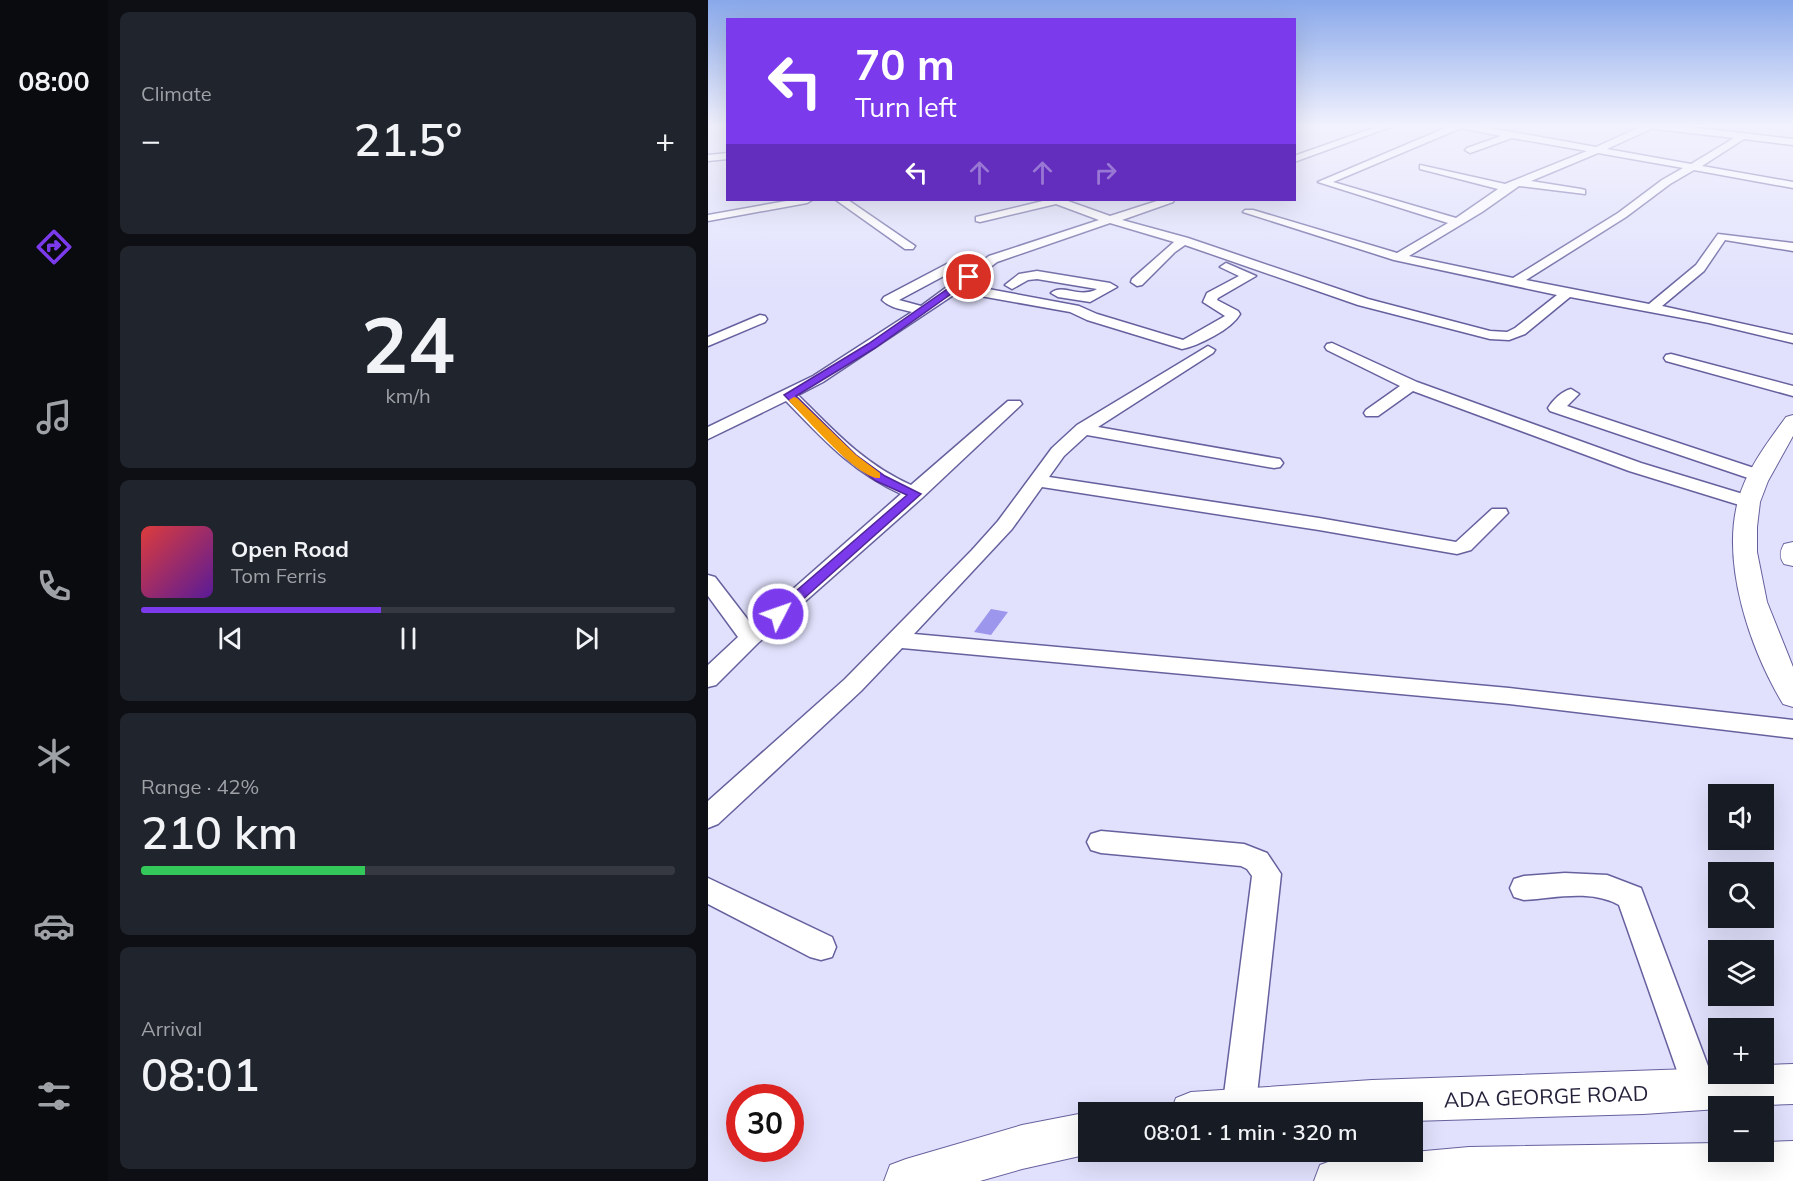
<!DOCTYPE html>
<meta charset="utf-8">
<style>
body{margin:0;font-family:Mulish,sans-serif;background:#20242c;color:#f1f3f6;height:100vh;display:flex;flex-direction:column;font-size:22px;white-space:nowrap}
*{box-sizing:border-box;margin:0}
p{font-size:20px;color:#9ea1a6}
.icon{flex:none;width:33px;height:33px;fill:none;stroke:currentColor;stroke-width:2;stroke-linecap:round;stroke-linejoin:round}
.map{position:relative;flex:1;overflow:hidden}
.drawer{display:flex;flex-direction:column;gap:12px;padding:12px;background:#0d0f14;width:600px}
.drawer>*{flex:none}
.top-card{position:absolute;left:18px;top:18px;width:570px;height:183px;border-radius:0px;box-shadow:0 6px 24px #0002;background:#7c3aed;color:#fff;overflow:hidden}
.controls{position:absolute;left:1000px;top:784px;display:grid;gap:12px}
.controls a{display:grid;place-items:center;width:66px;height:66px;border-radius:0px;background:#171b24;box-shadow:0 6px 24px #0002;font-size:30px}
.speed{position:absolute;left:18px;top:1084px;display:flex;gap:12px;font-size:30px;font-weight:700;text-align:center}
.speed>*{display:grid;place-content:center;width:78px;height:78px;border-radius:50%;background:#171b24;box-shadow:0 6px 24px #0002;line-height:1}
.speed .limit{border:9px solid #d22;background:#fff;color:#111}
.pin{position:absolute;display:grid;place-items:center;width:51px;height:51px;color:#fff;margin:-26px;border:3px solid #fff;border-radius:50%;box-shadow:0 2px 6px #0007}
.me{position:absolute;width:66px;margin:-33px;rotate:49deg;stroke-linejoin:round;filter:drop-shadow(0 0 4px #0008)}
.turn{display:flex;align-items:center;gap:21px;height:126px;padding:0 30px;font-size:27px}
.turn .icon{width:78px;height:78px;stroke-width:2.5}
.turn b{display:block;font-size:42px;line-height:51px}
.lanes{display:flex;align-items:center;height:57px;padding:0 30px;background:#0003;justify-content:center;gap:30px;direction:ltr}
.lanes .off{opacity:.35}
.big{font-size:45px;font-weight:600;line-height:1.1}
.drawer .tile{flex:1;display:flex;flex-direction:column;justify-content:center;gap:9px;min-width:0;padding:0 21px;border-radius:9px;background:#20242c}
.drawer .dial{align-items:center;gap:0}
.dial b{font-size:78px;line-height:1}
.song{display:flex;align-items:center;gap:18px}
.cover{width:72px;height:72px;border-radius:9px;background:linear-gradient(135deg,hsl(0 70% 55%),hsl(270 70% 35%))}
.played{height:6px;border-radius:3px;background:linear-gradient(90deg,#7c3aed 45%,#363941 45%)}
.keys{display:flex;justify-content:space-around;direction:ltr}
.heat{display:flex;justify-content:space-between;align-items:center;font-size:33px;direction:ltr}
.charge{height:9px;border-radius:4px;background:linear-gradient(90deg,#34c759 42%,#363941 0)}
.trip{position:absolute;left:370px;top:1102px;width:345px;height:60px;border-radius:0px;background:#171b24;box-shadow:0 6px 24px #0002;font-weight:600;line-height:60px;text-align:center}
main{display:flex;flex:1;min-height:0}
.tab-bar{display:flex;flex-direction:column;width:108px;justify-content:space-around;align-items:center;background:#090b0e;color:#9ea1a6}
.tab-bar .icon{width:42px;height:42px}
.tab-bar .current{color:#7c3aed}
.tab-bar b{font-size:27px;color:#f1f3f6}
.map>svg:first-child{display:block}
.water{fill:#9c96ed}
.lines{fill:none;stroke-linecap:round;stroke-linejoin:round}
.minor-casing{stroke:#66619e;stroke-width:3}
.major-casing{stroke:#66619e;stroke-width:2}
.minor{fill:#fff;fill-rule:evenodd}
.major{fill:#fff;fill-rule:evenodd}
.route{fill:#7c3aed;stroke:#51269a;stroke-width:1.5}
.slow{fill:#f59e0b}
.labels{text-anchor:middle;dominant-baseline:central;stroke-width:4.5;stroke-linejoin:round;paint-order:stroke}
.near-street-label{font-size:21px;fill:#24223b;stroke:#fff}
</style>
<main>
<nav class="tab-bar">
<b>08:00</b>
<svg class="icon current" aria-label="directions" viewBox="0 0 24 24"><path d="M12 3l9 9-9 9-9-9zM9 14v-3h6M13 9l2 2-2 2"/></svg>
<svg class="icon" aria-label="music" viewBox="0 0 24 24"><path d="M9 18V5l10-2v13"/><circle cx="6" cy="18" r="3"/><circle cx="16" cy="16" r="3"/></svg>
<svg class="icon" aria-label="phone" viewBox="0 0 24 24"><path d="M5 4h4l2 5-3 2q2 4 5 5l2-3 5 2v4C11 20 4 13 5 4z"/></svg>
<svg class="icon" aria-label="climate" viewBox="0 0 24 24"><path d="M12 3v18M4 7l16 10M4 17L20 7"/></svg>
<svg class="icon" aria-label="car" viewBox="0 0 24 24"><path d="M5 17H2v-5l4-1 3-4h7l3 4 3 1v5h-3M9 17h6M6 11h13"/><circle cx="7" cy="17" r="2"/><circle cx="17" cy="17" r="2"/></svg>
<svg class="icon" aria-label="filters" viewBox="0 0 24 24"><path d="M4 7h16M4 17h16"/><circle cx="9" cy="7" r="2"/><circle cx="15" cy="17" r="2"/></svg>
</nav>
<section class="drawer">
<div class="tile"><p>Climate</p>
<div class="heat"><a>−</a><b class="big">21.5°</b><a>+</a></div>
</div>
<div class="tile dial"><b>24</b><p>km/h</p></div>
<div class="tile">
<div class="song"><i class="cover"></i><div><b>Open Road</b><p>Tom Ferris</p></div></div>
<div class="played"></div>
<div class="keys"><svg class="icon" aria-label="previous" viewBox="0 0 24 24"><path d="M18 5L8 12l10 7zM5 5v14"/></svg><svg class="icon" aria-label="pause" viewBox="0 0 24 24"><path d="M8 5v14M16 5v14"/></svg><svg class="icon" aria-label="next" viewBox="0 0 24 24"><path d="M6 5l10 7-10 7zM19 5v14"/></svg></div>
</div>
<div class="tile"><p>Range · 42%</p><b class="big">210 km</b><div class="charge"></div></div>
<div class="tile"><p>Arrival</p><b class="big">08:01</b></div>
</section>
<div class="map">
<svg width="1085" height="1181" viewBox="0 0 1085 1181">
<rect width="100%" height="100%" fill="#e1e1fd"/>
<path class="water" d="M283 609 300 612 283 635 266 632Z"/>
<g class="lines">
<g class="minor-casing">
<path id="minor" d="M671 126H685L586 162V156Z
M742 126H771L888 147 934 126H973L1085 139V145L1036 139 994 166 1085 182V188L986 170 962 184 918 217 818 280 941 304 988 265 1010 234 1085 243V251L1017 240 996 271 954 306 1085 335V343L1001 323 862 297 817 334 801 340 782 339 650 305 477 245 467 252 434 285 429 286 423 282 424 279 466 242 402 223 289 262 259 285 371 306 389 314 475 340 517 316 495 302 499 293 531 276 512 267 518 263 548 276 510 298 509 300 530 311 532 314C524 329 490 346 474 349L379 320 362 312 250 292 115 382 90 395C126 431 156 464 203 485L300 401H312L314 404 214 498 50 643 8 685 0 687V665L30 637 0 596V575L7 577 44 625 193 494C143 471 116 440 78 401L0 439V427L105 376 204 312C193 309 182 308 174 300L176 297 254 256H262L264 259 262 262 191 300 213 306 281 256 391 220 348 204 272 222 268 221V217L339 200H357L402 216 452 200H466L465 202 414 220 480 238 660 299 782 331 799 332 807 328 849 295 686 260 535 212 537 210H545L689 253 740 223 610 182ZM753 128 793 136 759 148 757 150 762 153 804 138 879 151 797 184 712 165V169L790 189 748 218 625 182ZM945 128 947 129 1026 138 983 164 899 149ZM890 153 975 168 954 180 910 213 805 278 701 256 774 212 811 186 877 194V190L873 189 823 181Z
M20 153V159L0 161V155Z
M84 200H104L99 203 0 221V215Z
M128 200H140L207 246 205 249H197Z
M329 271 402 283 409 287 382 302 350 297 343 293C355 283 371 299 389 289L329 279 320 280 304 289 297 285 311 274Z
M52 315 57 316 59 319 57 322 0 346V337Z
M624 343 709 382 933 463 1048 498 1050 502 1048 506 1041 508 921 471 705 391 670 416H658L656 413 658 410 692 386 619 350 617 347 619 344Z
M500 346 507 350 505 353 390 427 566 458 572 459 575 463 572 467 566 468 379 435 356 456 341 477 611 518 748 542 784 509H798L800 513 763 550 749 554 611 530 334 487 304 529 206 634 801 688 1085 720V738L801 704 194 648 153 691 10 824 0 828V801L137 679 264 550 290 521 344 448 369 425Z
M963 354 1085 386V396L958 361 956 358 958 355Z
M863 389 871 394 859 406 1058 472 1061 476 1058 480H1046L842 411 840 408C845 400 854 391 863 389Z
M393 831 536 844 559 853 573 874 547 1113H515L514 1110 544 876 539 869 533 866 393 853 383 850 379 842 383 834Z
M857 873 899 875 933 888 1009 1090 1004 1102 992 1107 980 1102 911 905C883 889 846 898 816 900L806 897 802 888 806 879 816 876Z
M0 878 124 937 128 947 124 957 113 960 102 957 0 904Z"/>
</g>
<g class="major-casing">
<path id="major" d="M1085 415V436L1060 481 1052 502 1049 527V552L1059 602 1085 667V707L1075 704C1042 649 1013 564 1030 501 1038 470 1060 442 1078 417Z
M1085 542V566L1076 564C1071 557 1072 551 1076 544Z
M1085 1064V1104L1011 1107V1109L935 1114 705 1121V1113H462L468 1098 483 1092 664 1080 1011 1068V1074H1056V1065Z
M381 1112 384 1113H381V1152H387L381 1154 314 1169 272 1181H176L182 1165 198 1159 314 1125Z
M1085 1141V1181H606L612 1165 628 1159 761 1147 1011 1143V1152H1056V1142Z"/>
</g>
<use href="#minor" class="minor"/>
<use href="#major" class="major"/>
</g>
<linearGradient id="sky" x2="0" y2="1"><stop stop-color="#89a8ea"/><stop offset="0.43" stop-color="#f2f2fe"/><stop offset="1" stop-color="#f2f2fe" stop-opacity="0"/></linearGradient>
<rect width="1085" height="292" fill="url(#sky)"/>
<path class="route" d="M261 274 265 277 264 279 167 348 88 396 148 455 177 476 213 494 75 617H65L63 614 65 611 199 495 168 481 140 460 76 395 160 344Z"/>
<path class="slow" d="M86 397 89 398 148 455 172 473V478C152 481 97 417 82 402L81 400Z"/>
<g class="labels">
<g class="near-street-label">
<text transform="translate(838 1096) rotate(-2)">ADA GEORGE ROAD</text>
</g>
</g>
</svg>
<div class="controls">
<a><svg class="icon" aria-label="sound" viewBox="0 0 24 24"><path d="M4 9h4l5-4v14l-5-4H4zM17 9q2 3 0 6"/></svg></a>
<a><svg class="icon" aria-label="search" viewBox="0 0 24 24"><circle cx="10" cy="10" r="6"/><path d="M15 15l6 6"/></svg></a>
<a><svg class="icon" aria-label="layers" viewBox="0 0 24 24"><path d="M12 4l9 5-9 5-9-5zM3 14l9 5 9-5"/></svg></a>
<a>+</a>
<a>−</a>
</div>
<div class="speed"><div class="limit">30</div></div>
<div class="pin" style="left:261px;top:277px;background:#d93025"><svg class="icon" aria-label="arrive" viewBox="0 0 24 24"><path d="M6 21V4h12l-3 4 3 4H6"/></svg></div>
<svg class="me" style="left:70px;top:614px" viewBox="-20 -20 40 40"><circle r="17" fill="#7c3aed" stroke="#fff" stroke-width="3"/><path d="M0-11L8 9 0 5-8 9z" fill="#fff"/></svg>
<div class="trip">08:01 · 1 min · 320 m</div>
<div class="top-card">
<div class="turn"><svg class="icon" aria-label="left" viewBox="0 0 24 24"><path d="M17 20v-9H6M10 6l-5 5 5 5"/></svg><div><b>70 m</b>Turn left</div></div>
<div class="lanes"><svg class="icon" aria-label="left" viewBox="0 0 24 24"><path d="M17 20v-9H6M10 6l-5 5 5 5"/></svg><svg class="icon off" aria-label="ahead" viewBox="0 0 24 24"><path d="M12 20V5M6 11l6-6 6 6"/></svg><svg class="icon off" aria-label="ahead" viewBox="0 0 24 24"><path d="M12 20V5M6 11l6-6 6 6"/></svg><svg class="icon off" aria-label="right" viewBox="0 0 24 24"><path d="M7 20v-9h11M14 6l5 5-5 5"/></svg></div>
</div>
</div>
</main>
